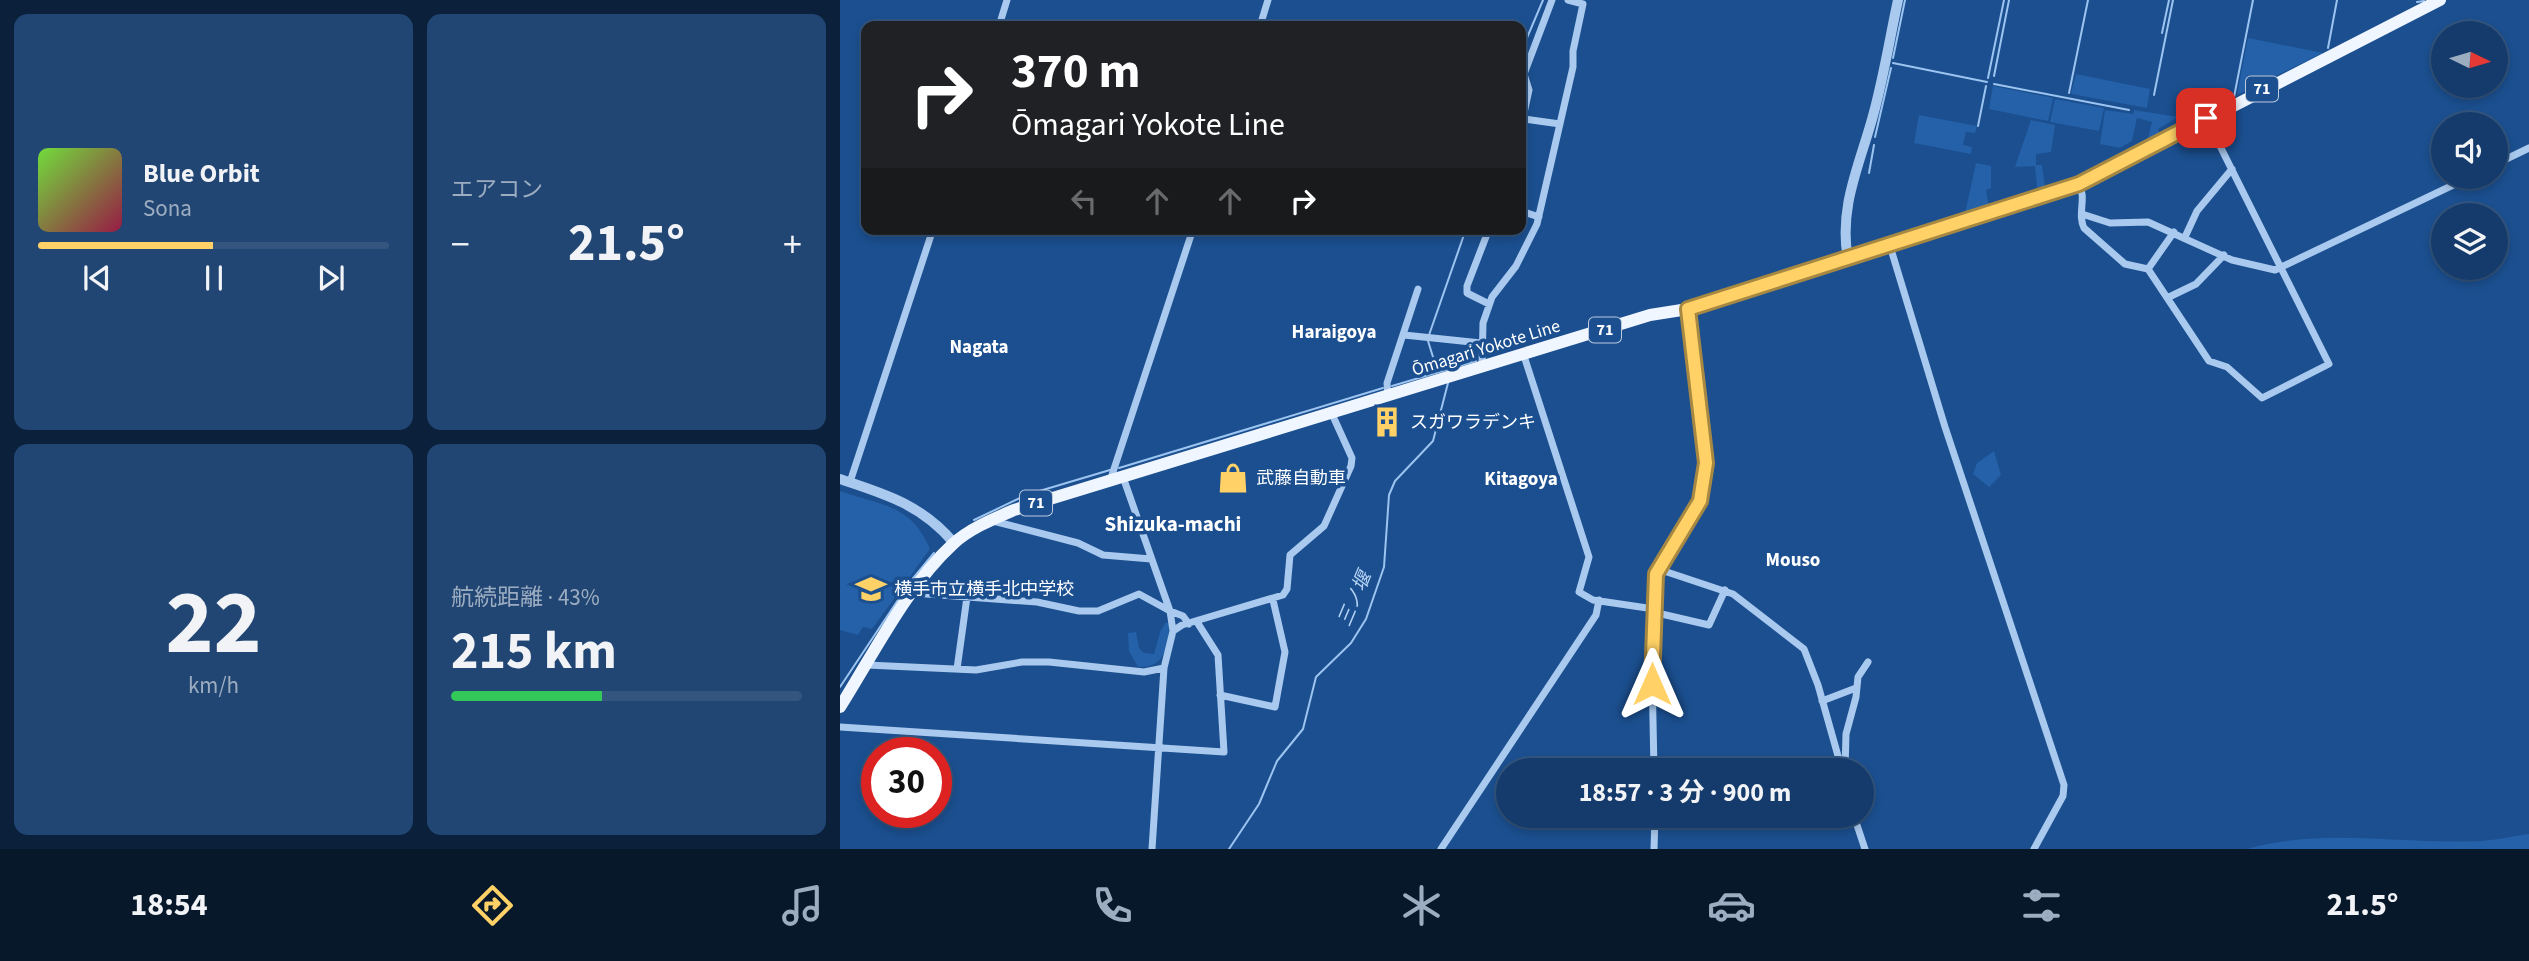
<!DOCTYPE html>
<html lang="ja">
<meta charset="utf-8">
<style>
body{margin:0;font-family:"Source Sans 3","Noto Sans JP",sans-serif;background:#214673;color:#f1f3f6;height:100vh;display:flex;flex-direction:column;font-size:26px;white-space:nowrap}
*{box-sizing:border-box;margin:0}
p{font-size:23px;color:#9dadc1}
.icon{flex:none;width:38px;height:38px;fill:none;stroke:currentColor;stroke-width:2;stroke-linecap:round;stroke-linejoin:round}
.map{position:relative;flex:1;overflow:hidden}
.details{display:flex;flex-direction:column;gap:14px;padding:14px;background:#0b203b;width:840px}
.details>*{flex:none}
.banner{position:absolute;left:21px;top:21px;width:665px;height:214px;border-radius:14px;box-shadow:0 4px 10px #0003,0 0 0 2px #33557e;background:#202124;color:#fff;overflow:hidden}
.needle{width:46px;rotate:95deg}
.fabs{position:absolute;left:1591px;top:21px;display:grid;gap:14px}
.fabs a{display:grid;place-items:center;width:77px;height:77px;border-radius:50%;background:#143b6b;box-shadow:0 4px 10px #0003,0 0 0 2px #33557e;font-size:35px}
.speed{position:absolute;left:21px;top:737px;display:flex;gap:14px;font-size:35px;font-weight:700;text-align:center}
.speed>*{display:grid;place-content:center;width:91px;height:91px;border-radius:50%;background:#143b6b;box-shadow:0 4px 10px #0003,0 0 0 2px #33557e;line-height:1}
.speed .limit{border:10px solid #d22;background:#fff;color:#111}
.pin{position:absolute;display:grid;place-items:center;width:60px;height:60px;color:#fff;margin:-30px;border-radius:14px;box-shadow:0 4px 10px #0006}
.me{position:absolute;width:77px;margin:-38px;rotate:0deg;stroke-linejoin:round;filter:drop-shadow(0 0 5px #0008)}
.turn{display:flex;align-items:center;gap:24px;height:147px;padding:0 35px;font-size:32px}
.turn .icon{width:91px;height:91px;stroke-width:2.5}
.turn b{display:block;font-size:49px;line-height:60px}
.lanes{display:flex;align-items:center;height:66px;padding:0 35px;background:#0003;justify-content:center;gap:35px;direction:ltr}
.lanes .off{opacity:.35}
.big{font-size:52px;font-weight:700;line-height:1.1}
.details .card{flex:1;display:flex;flex-direction:column;justify-content:center;gap:10px;min-width:0;padding:0 24px;border-radius:14px;background:#214673}
.details .dial{align-items:center;gap:0}
.dial b{font-size:91px;line-height:1}
.song{display:flex;align-items:center;gap:21px}
.cover{width:84px;height:84px;border-radius:10px;background:linear-gradient(135deg,hsl(100 70% 55%),hsl(340 70% 35%))}
.played{height:7px;border-radius:4px;background:linear-gradient(90deg,#ffd166 50%,#33557e 50%)}
.keys{display:flex;justify-content:space-around;direction:ltr}
.heat{display:flex;justify-content:space-between;align-items:center;font-size:38px;direction:ltr}
.charge{height:10px;border-radius:5px;background:linear-gradient(90deg,#34c759 43%,#33557e 0)}
.details .tiles{flex:1;display:grid;gap:14px;grid-template-columns:repeat(2,1fr)}
.trip{position:absolute;left:656px;top:758px;width:378px;height:70px;border-radius:35px;background:#143b6b;box-shadow:0 4px 10px #0003,0 0 0 2px #33557e;font-weight:700;line-height:70px;text-align:center}
.dock{display:flex;height:112px;justify-content:space-around;align-items:center;background:#08182b;color:#9dadc1}
.dock .icon{width:49px;height:49px}
.dock .selected{color:#ffd166}
.dock b{font-size:32px;color:#f1f3f6}
main{display:flex;flex:1;min-height:0}
.map>svg:first-child{display:block}
.green{fill:#2461a8}
.lines{fill:none;stroke-linecap:round;stroke-linejoin:round}
.stream{stroke:#9cc4f0;stroke-width:2}
.minor{stroke:#a9c9ee;stroke-width:7}
.tertiary{stroke:#a9c9ee;stroke-width:10}
.primary{stroke:#f0f6ff;stroke-width:12}
.route-casing{stroke:#a68842;stroke-width:18}
.route{stroke:#ffd166;stroke-width:12}
.labels{text-anchor:middle;dominant-baseline:central;stroke-width:7;stroke-linejoin:round;paint-order:stroke}
.shield{fill:#1b4f8f;stroke:#bbcadd;stroke-width:2}
.shield-label{font-size:16px;font-weight:bold;fill:#fff}
.street-label{font-size:18px;fill:#fff;stroke:#1b4f8f}
.poi-label{font-size:18px;fill:#fff;stroke:#1b4f8f;text-anchor:start}
.neighbourhood-label{font-size:19px;font-weight:bold;fill:#fff;stroke:#1b4f8f}
.water-label{font-size:19px;font-style:italic;fill:#b5d3f5;stroke:#1b4f8f}
.quarter-label{font-size:21px;font-weight:bold;fill:#fff;stroke:#1b4f8f}
</style>
<main>
<section class="details">
<div class="tiles">
<div class="card">
<div class="song"><i class="cover"></i><div><b>Blue Orbit</b><p>Sona</p></div></div>
<div class="played"></div>
<div class="keys"><svg class="icon" aria-label="previous" viewBox="0 0 24 24"><path d="M18 5L8 12l10 7zM5 5v14"/></svg><svg class="icon" aria-label="pause" viewBox="0 0 24 24"><path d="M8 5v14M16 5v14"/></svg><svg class="icon" aria-label="next" viewBox="0 0 24 24"><path d="M6 5l10 7-10 7zM19 5v14"/></svg></div>
</div>
<div class="card"><p>エアコン</p>
<div class="heat"><a>−</a><b class="big">21.5°</b><a>+</a></div>
</div>
<div class="card dial"><b>22</b><p>km/h</p></div>
<div class="card"><p>航続距離 · 43%</p><b class="big">215 km</b><div class="charge"></div></div>
</div>
</section>
<div class="map">
<svg width="1689" height="849" viewBox="0 0 1689 849">
<rect width="100%" height="100%" fill="#1b4f8f"/>
<path class="green" d="M1408 38 1483 53 1397 95Z
M1236 74 1310 89 1307 108 1231 94Z
M1153 86 1213 98 1208 121 1149 109Z
M1215 99 1264 108 1259 131 1210 122Z
M1265 110 1293 114 1294 110 1338 117 1318 129 1320 135 1307 142 1312 122 1297 118 1292 141 1280 148 1260 144Z
M1079 115 1137 126 1135 133 1126 132 1123 145 1132 147 1131 154 1074 143Z
M1191 120 1215 125 1211 152 1196 154V165H1202L1205 187H1197L1195 166 1175 167Z
M1136 163 1151 166V188L1146 190 1149 207 1125 213Z
M1154 451 1161 475 1149 487 1133 474 1137 463Z
M0 491C42 506 71 504 90 549L32 629 23 627 18 635 0 630Z
M326 622 329 624C329 645 325 669 298 667L289 651 288 633 296 632 299 648 304 653 314 654 320 632Z
M1689 834V849H1407C1484 827 1562 845 1641 841 1657 840 1673 836 1689 834Z"/>
<g class="lines">
<path class="stream" d="M1577 2 1584 1
M1322 33 1329 0
M1488 48 1497 0
M681 52 703 0
M1053 58 1065 0
M1053 63 1147 82
M1154 76 1169 0
M1148 78 1164 0
M1154 84 1289 110
M1229 93 1248 0
M1314 95 1333 0
M1394 97 1413 0
M1138 126 1146 86
M1035 137 1051 68
M1029 173 1034 145
M589 335 626 229
M588 341 593 357 602 367
M552 386 636 361
M279 468 543 388
M134 520 186 495 270 470
M0 687 70 582 94 553
M389 849 419 804 437 761 463 729 476 677 511 643 526 619 544 567 549 495 555 481 593 441 608 383"/>
<path class="minor" d="M159 26 167 0
M420 26 428 0
M684 119 720 124
M681 127 689 90 684 74 712 0
M1656 164 1689 148
M1239 184C1247 198 1237 214 1244 228L1285 264 1308 269 1369 361 1387 367 1422 398 1489 364 1366 118
M681 211 699 217
M1242 214 1270 223 1308 222 1392 260 1435 270 1630 177
M649 229 627 286V293L649 304
M1345 237 1357 211 1392 169
M1050 246 1105 427 1224 785 1223 796 1194 849
M1308 269 1334 232
M1327 298 1356 284 1384 255
M564 335 641 343
M684 356 749 557 739 592 753 600 814 609
M642 367 643 323 652 297 676 266 697 224 733 67V51L743 4 728 0
M548 397 547 383 578 289
M283 477 330 611 343 616 349 624
M270 481 353 229
M10 482 93 229
M153 521 238 543 263 555 311 559
M818 569 893 594 964 649 978 685 1002 770
M73 593 197 602 239 611H258L299 594 330 611 333 631
M813 612 869 625 885 590
M27 665 136 670 182 662H209L304 672 324 668
M117 669 127 597
M380 695 435 707 445 652 433 600
M982 701 1016 688
M0 727 384 752 378 655 357 622
M814 770 812 671 816 574 860 501 866 463 848 309
M1005 770 1006 734 1016 697 1018 677 1028 662
M1014 816 1025 849
M312 849 324 668 333 631 342 625 443 595 447 589 450 555 484 526 511 466 512 458 492 414
M601 849 756 615 759 600
M814 849 815 816"/>
<path class="tertiary" d="M1008 259C998 206 1021 162 1034 112 1044 75 1050 37 1058 0
M0 479C46 494 82 505 114 543"/>
<path class="primary" d="M0 707C33 655 67 586 113 544 129 529 153 519 174 510L810 315 848 309 1050 246 1251 179 1600 0"/>
</g>
<g class="lines">
<g class="route-casing">
<path id="route" d="M812 684 816 574 860 501 866 463 848 309 1239 184 1366 118"/>
</g>
<use href="#route" class="route"/>
</g>
<defs>
<g id="building-bare" transform="scale(2.415)"><path d="M-4-6H4V6H1V3H-1V6H-4ZM-2.5-4.3h1.7v1.8h-1.7ZM.8-4.3h1.7v1.8H.8ZM-2.5-1h1.7V.8h-1.7ZM.8-1h1.7V.8H.8Z" fill="#ffd166" stroke="#1b4f8f" stroke-width="2.5" paint-order="stroke"/></g>
<g id="shop-bare" transform="scale(2.415)"><path d="M-5-2.5h2.3a2.7 3.5 0 0 1 5.4 0H5L5.5 6h-11ZM-1.5-2.5h3a1.5 2.3 0 0 0-3 0Z" fill="#ffd166" stroke="#1b4f8f" stroke-width="2.5" paint-order="stroke"/></g>
<g id="school-bare" transform="scale(2.415)"><path d="M0-5L7-2L0 1L-7-2ZM-4 1L0 2.5L4 1V4Q0 6-4 4Z" fill="#ffd166" stroke="#1b4f8f" stroke-width="2.5" paint-order="stroke"/></g>
</defs>
<g fill-rule="evenodd">
<use href="#building-bare" x="547" y="422"/>
<use href="#shop-bare" x="393" y="478"/>
<use href="#school-bare" x="31" y="589"/>
</g>
<g class="labels">
<g class="shield">
<rect x="1406" y="76.5" width="32" height="25" rx="5"/>
<rect x="749" y="317.5" width="32" height="25" rx="5"/>
<rect x="180" y="490.5" width="32" height="25" rx="5"/>
</g>
<g class="shield-label">
<text x="1422" y="89">71</text>
<text x="765" y="330">71</text>
<text x="196" y="503">71</text>
</g>
<g class="street-label">
<text transform="translate(646 348) rotate(-17)">Ōmagari Yokote Line</text>
</g>
<g class="poi-label">
<text x="570" y="422">スガワラデンキ</text>
<text x="416" y="478">武藤自動車</text>
<text x="54" y="589">横手市立横手北中学校</text>
</g>
<g class="neighbourhood-label">
<text x="494" y="332">Haraigoya</text>
<text x="139" y="347">Nagata</text>
<text x="681" y="479">Kitagoya</text>
<text x="953" y="560">Mouso</text>
</g>
<g class="water-label">
<text transform="translate(515 599) rotate(-67)">三ノ堰</text>
</g>
<g class="quarter-label">
<text x="333" y="524">Shizuka-machi</text>
</g>
</g>
</svg>
<div class="fabs">
<a><svg class="needle" viewBox="-14 -14 28 28"><path d="M0-13l5 13h-10z" fill="#e53935"/><path d="M0 13l5-13h-10z" fill="#9dadc1"/></svg></a>
<a><svg class="icon" aria-label="sound" viewBox="0 0 24 24"><path d="M4 9h4l5-4v14l-5-4H4zM17 9q2 3 0 6"/></svg></a>
<a><svg class="icon" aria-label="layers" viewBox="0 0 24 24"><path d="M12 4l9 5-9 5-9-5zM3 14l9 5 9-5"/></svg></a>
</div>
<div class="speed"><div class="limit">30</div></div>
<div class="pin" style="left:1366px;top:118px;background:#d93025"><svg class="icon" aria-label="arrive" viewBox="0 0 24 24"><path d="M6 21V4h12l-3 4 3 4H6"/></svg></div>
<svg class="me" style="left:812px;top:684px" viewBox="-20 -20 40 40"><path d="M0-17L14 15 0 8-14 15z" fill="#ffd166" stroke="#fff" stroke-width="4"/></svg>
<div class="trip">18:57 · 3 分 · 900 m</div>
<div class="banner">
<div class="turn"><svg class="icon" aria-label="right" viewBox="0 0 24 24"><path d="M7 20v-9h11M14 6l5 5-5 5"/></svg><div><b>370 m</b>Ōmagari Yokote Line</div></div>
<div class="lanes"><svg class="icon off" aria-label="left" viewBox="0 0 24 24"><path d="M17 20v-9H6M10 6l-5 5 5 5"/></svg><svg class="icon off" aria-label="ahead" viewBox="0 0 24 24"><path d="M12 20V5M6 11l6-6 6 6"/></svg><svg class="icon off" aria-label="ahead" viewBox="0 0 24 24"><path d="M12 20V5M6 11l6-6 6 6"/></svg><svg class="icon" aria-label="right" viewBox="0 0 24 24"><path d="M7 20v-9h11M14 6l5 5-5 5"/></svg></div>
</div>
</div>
</main>
<nav class="dock">
<b>18:54</b>
<svg class="icon selected" aria-label="directions" viewBox="0 0 24 24"><path d="M12 3l9 9-9 9-9-9zM9 14v-3h6M13 9l2 2-2 2"/></svg>
<svg class="icon" aria-label="music" viewBox="0 0 24 24"><path d="M9 18V5l10-2v13"/><circle cx="6" cy="18" r="3"/><circle cx="16" cy="16" r="3"/></svg>
<svg class="icon" aria-label="phone" viewBox="0 0 24 24"><path d="M5 4h4l2 5-3 2q2 4 5 5l2-3 5 2v4C11 20 4 13 5 4z"/></svg>
<svg class="icon" aria-label="climate" viewBox="0 0 24 24"><path d="M12 3v18M4 7l16 10M4 17L20 7"/></svg>
<svg class="icon" aria-label="car" viewBox="0 0 24 24"><path d="M5 17H2v-5l4-1 3-4h7l3 4 3 1v5h-3M9 17h6M6 11h13"/><circle cx="7" cy="17" r="2"/><circle cx="17" cy="17" r="2"/></svg>
<svg class="icon" aria-label="filters" viewBox="0 0 24 24"><path d="M4 7h16M4 17h16"/><circle cx="9" cy="7" r="2"/><circle cx="15" cy="17" r="2"/></svg>
<b>21.5°</b>
</nav>
